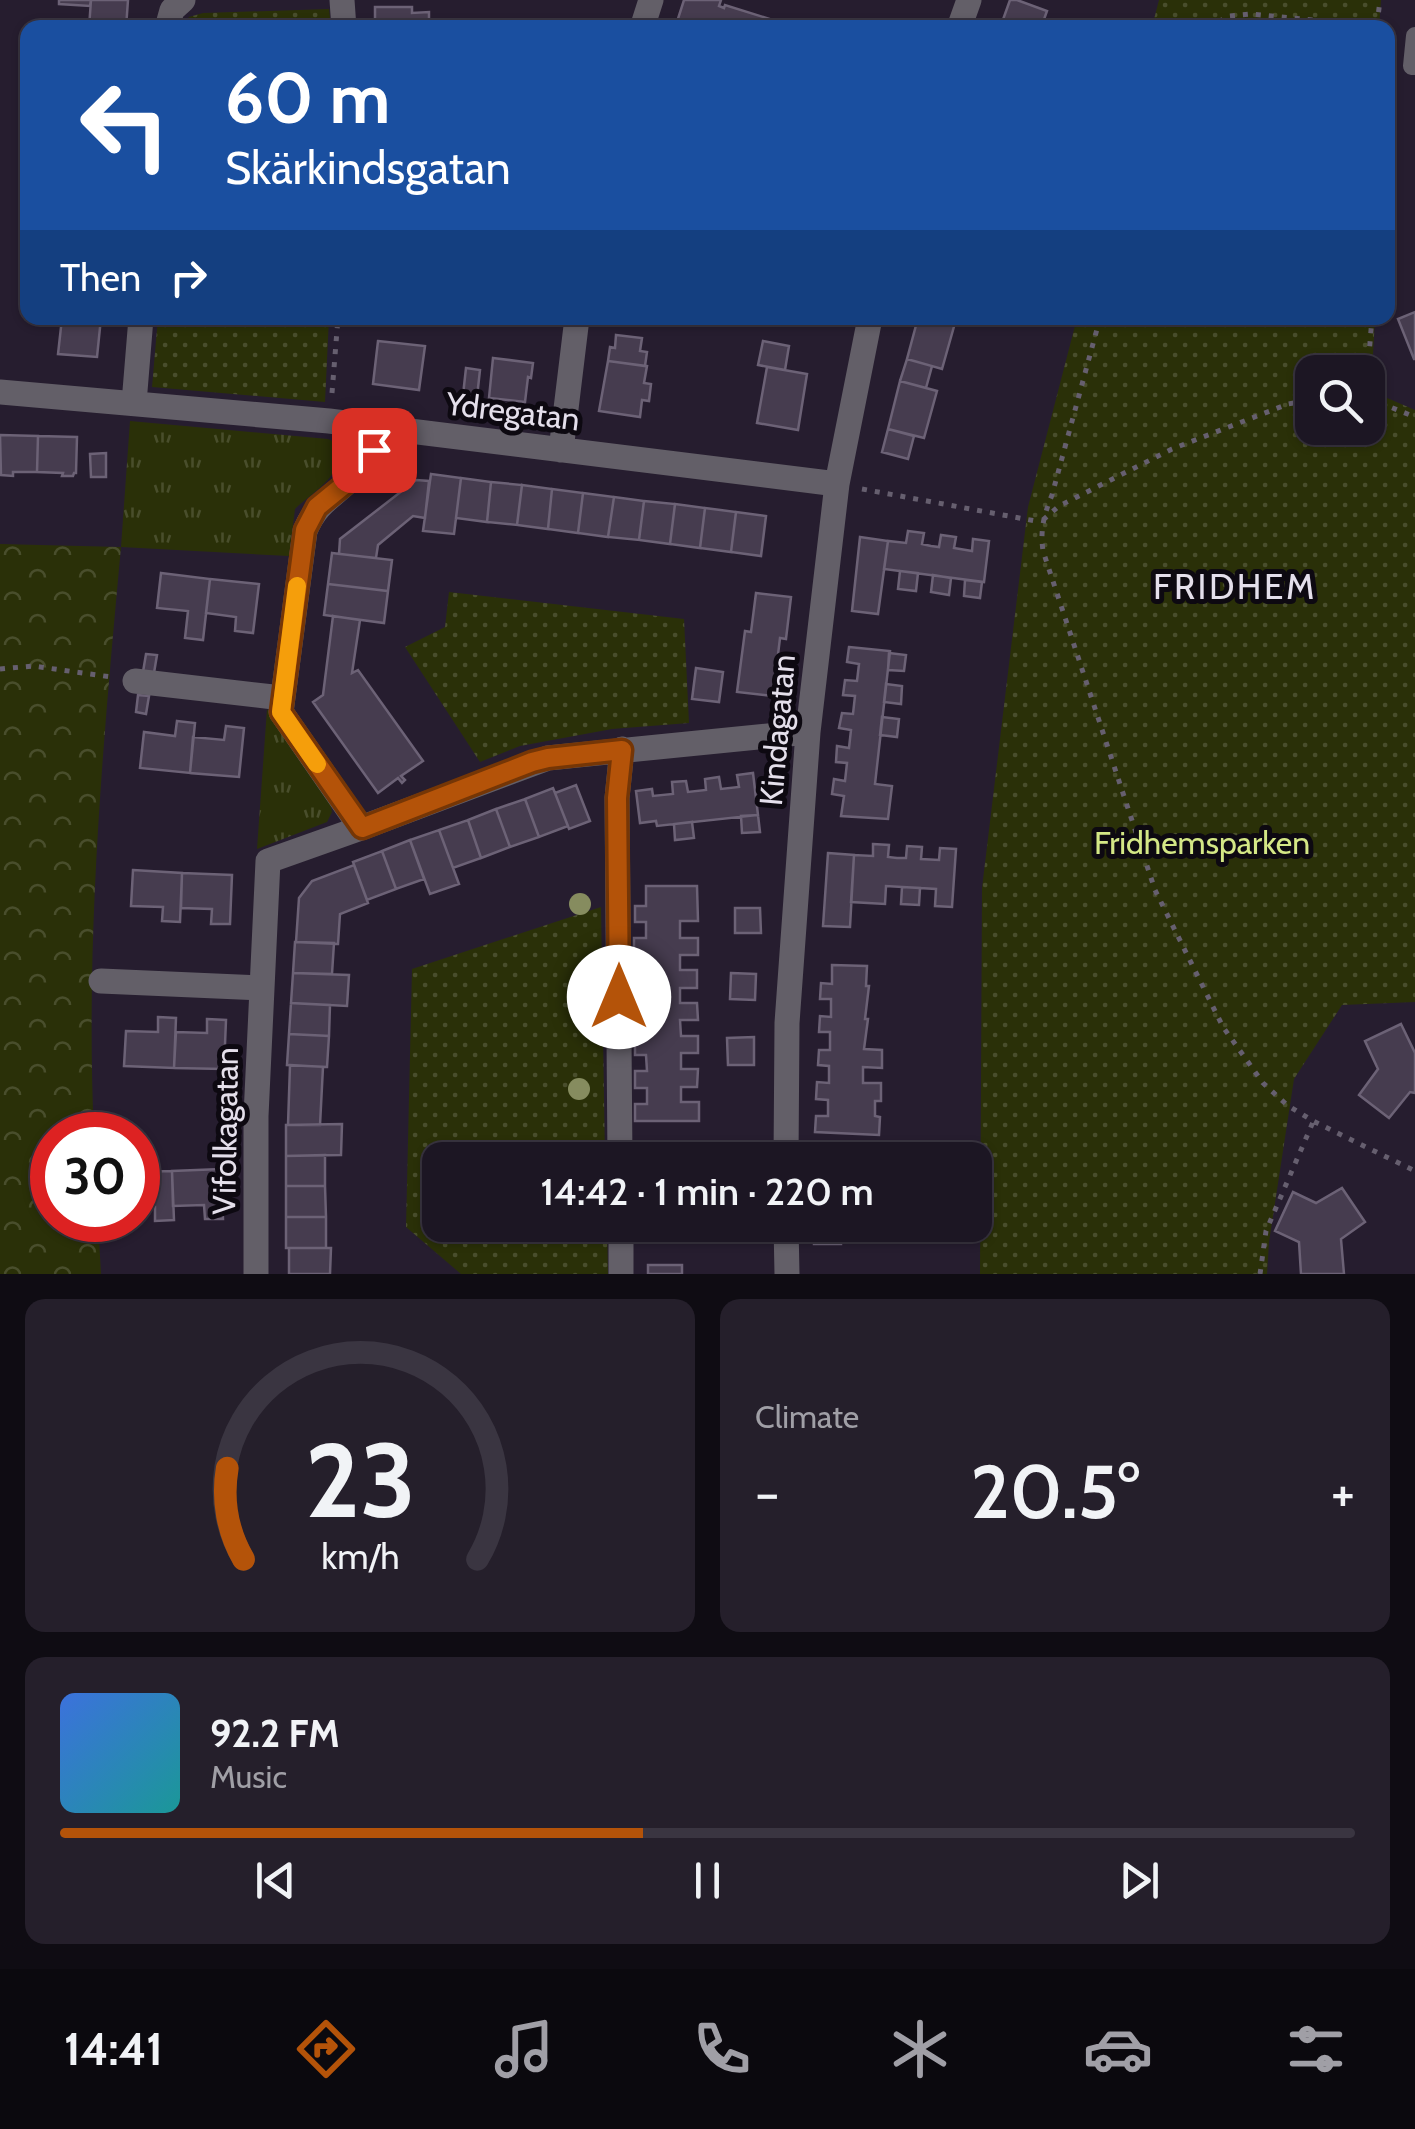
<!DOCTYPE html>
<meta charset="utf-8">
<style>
body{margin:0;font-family:Cabin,sans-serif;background:#251f2b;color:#f1f3f6;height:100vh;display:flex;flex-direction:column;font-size:38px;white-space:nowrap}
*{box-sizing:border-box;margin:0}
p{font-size:32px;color:#a09fa6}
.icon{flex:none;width:55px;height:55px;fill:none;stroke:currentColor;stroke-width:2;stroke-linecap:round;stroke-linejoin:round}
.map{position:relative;height:1274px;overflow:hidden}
.details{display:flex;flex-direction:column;gap:25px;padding:25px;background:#0f0c13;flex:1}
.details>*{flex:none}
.guide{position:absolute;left:20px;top:20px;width:1375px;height:305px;border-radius:20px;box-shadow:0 2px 8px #0004,0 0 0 2px #3a3541;background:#1a4fa0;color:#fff;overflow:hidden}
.buttons{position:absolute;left:1295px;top:355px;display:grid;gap:20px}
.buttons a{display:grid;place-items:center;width:90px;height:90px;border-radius:20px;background:#1c1623;box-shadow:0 2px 8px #0004,0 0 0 2px #3a3541;font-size:50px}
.speed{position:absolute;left:30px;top:1112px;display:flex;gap:20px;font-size:50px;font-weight:700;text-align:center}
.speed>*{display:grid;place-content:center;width:130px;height:130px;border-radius:50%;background:#1c1623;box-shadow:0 2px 8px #0004,0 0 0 2px #3a3541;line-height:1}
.speed .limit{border:15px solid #d22;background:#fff;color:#111}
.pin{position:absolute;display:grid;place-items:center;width:85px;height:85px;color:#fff;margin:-42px;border-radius:20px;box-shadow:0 5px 15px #0006}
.me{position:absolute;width:110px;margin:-55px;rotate:0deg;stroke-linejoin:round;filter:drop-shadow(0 0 8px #0008)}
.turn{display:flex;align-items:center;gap:35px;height:210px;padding:0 40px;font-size:45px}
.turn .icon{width:130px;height:130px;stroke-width:2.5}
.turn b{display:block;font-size:70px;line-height:85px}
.then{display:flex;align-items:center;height:95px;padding:0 40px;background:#0003;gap:20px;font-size:38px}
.big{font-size:75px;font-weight:600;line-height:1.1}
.details .widget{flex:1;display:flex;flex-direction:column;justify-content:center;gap:15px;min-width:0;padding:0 35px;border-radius:20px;background:#251f2b}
.details .dial{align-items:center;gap:0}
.dial svg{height:260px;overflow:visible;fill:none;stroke:#3a3541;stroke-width:7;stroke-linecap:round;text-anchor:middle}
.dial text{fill:#f1f3f6;stroke:none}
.song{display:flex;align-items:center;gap:30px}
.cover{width:120px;height:120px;border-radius:15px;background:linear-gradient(135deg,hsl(220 70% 55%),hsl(180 70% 35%))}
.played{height:10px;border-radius:5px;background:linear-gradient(90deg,#b45309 45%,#3a3541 45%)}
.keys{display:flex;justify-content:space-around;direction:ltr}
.heat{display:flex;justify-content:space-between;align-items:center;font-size:55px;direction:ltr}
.details .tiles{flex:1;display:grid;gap:25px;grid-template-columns:1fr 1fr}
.widget:last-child{grid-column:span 2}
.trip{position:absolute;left:422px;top:1142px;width:570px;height:100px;border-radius:20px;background:#1c1623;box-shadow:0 2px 8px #0004,0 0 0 2px #3a3541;font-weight:600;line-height:100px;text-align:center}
.tabs{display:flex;height:160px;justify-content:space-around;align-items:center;background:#0b090e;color:#a09fa6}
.tabs .icon{width:70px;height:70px}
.tabs .selected{color:#b45309}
.tabs b{font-size:45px;color:#f1f3f6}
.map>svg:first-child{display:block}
.grass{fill:url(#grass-tufts)}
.forest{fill:url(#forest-crowns)}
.park{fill:url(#park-dots);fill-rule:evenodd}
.building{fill:#463c4f;stroke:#6c6276;stroke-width:2.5}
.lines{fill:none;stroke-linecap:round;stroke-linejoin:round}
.path{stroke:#665f6f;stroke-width:5;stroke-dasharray:5 8;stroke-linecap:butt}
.service{stroke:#635f68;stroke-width:18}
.minor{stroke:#635f68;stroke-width:25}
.tree{fill:#868c5f}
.route-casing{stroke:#753606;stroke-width:25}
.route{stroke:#b45309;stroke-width:18}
.slow{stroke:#f59e0b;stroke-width:18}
.labels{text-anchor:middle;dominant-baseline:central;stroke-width:10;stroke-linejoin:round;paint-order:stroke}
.street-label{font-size:32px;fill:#e4dfeb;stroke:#0d0911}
.park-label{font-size:32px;fill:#d4e786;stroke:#0d0911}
.neighbourhood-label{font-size:35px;letter-spacing:2.5px;fill:#e4dfeb;stroke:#0d0911}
</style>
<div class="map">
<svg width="1415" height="1274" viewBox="0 0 1415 1274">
<defs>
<pattern id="grass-tufts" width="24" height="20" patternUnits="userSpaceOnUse" patternTransform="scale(2.5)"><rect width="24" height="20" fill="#2a3008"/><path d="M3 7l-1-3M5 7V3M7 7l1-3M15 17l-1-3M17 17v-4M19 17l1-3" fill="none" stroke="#494e2c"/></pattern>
<pattern id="forest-crowns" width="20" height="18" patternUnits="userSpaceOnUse" patternTransform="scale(2.5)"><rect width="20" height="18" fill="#2a3008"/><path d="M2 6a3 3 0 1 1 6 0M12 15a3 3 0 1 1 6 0" fill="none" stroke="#494e2c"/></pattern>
<pattern id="park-dots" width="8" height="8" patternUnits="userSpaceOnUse" patternTransform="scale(2.5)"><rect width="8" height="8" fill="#2a3008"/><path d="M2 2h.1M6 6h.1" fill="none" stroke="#494e2c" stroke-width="1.8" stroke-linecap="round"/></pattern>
</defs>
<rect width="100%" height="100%" fill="#261d2f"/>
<path class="grass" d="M130 421 328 439 337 443C347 474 315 490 295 509L289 556 121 547Z
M267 709 330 801 332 812 327 822 257 849Z"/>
<path class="forest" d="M0 544 121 547C103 743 85 938 94 1135H52V1220H98L101 1274H0Z"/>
<path class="park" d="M1159 0H1381L1379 27H1152Z
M329 9 331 27H182L189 17 203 13Z
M158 318H329L325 402 152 387Z
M1077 318H1375L1371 391 1415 410V1002L1342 1005 1294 1079 1269 1242 1267 1274H980L982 888 1028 507ZM1312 372H1368V428H1312Z
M449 592 684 619 689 723 612 729 520 746 480 762 405 647 445 627Z
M601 907 605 1160H440V1225H607L608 1274H461L406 1227 412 969Z"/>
<path class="building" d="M59 0H91L90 6 59 4Z
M91 0H128L126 28H89Z
M684 0H721L719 6 724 8 725 5 776 21 774 28H675Z
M1010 0H1017L1047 11 1041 28H1000Z
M375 7H412V13L429 12V28H375Z
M1415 312V359H1414L1398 319Z
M62 318H101L97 357 58 354Z
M918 318H936L955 323 942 369 907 359Z
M616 335 642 338 640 351 647 352 645 366 608 361 610 347 615 348Z
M378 341 425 346 419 390 373 384Z
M763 341 789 346 785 370 758 365Z
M493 358 533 363 531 378 528 377 525 402 489 398Z
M907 359 932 366 926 388 900 381Z
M608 361 647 366 644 383 651 384 649 401 642 400 640 417 599 411Z
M767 367 807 374 798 430 757 423Z
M466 368 480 370 477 397 463 395Z
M900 381 937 391 924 438 888 429Z
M888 429 914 436 908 459 882 452Z
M0 435 38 436 37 472H13V476L1 475Z
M38 436 77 437 76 473H74L73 476H62L63 473 37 472Z
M106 453V477H91L90 454Z
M431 474 461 478 454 534 423 531Z
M461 478 491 482 487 522 456 518Z
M416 480 429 481 425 518 413 516 378 545 376 558 339 554 340 539Z
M491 482 522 485 517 525 487 522Z
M522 485 552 489 548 529 517 525Z
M552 489 583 493 578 533 548 529Z
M583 493 614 497 608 537 578 533Z
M614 497 644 501 639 540 608 537Z
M644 501 675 504 670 544 639 540Z
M675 504 705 508 700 548 670 544Z
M705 508 736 512 731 552 700 548Z
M736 512 766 516 761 556 731 552Z
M908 531 924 533 922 544 931 546 939 547 941 535 956 537 954 548 972 551 973 539 989 541 984 582 884 569 888 541 906 543Z
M860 537 888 541 878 614 852 611Z
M332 553 392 560 388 591 328 584Z
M900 571 918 573 916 591 898 589Z
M161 573 210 579 203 640 185 638 188 611 157 608Z
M933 575 951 578 949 595 931 592Z
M210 579 259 584 253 633 235 631 236 617 206 613Z
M965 580 982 582 980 598 964 596Z
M328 584 388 591 384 623 324 615Z
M756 593 791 597 786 639 780 638 773 696 737 692 745 631 751 632Z
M333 616 360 620 352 673 358 670 423 761 401 776 405 780 402 783 398 778 378 793 313 702 323 695Z
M849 647 890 651 875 784 892 786 888 819 841 816 844 796 832 794 834 779 845 781 847 763 836 762 837 746 849 748 851 730 839 728 842 713 853 714 855 696 843 695 845 680 857 681 859 664 847 662Z
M889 653 906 655 904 671 888 670Z
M146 654 157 655 154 673 143 672Z
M696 668 723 672 719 702 692 699Z
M886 684 902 686 901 704 884 702Z
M138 695 149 696 146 714 136 712Z
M882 717 899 719 897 737 880 735Z
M177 721 195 723 190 773 140 768 144 732 175 736Z
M226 726 244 728 239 777 190 773 193 737 224 740Z
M753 773 758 815 657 826 656 821 640 823 636 791 652 789 653 796 673 794 672 782 686 781 688 792 706 790 705 779 719 777 721 789 739 787 737 775Z
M576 785 590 821 569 829 555 793Z
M553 788 568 826 539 837 525 799Z
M525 799 539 837 510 847 496 809Z
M496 809 510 847 481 858 468 820Z
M758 815 760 832 742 833 741 816Z
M468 820 481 858 453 868 439 830Z
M692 822 694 838 675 840 674 824Z
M439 830 459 884 430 894 410 840Z
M410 840 424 879 396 889 382 851Z
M873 844 889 845 888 857 897 858H906L907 846 922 847 921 859 939 860 940 848 956 849 952 907 935 906 936 889 886 886 885 904 851 902 854 855 873 856Z
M382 851 396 889 367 900 353 862Z
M828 853 854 855 850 927 823 926Z
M354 865 368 903 340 914 338 944 296 942 299 898 312 881Z
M133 870 182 873 180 922 162 921 163 907 131 906Z
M182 873 232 875 230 924H211L212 909 181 908Z
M646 886H697L698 921H680V938H698V955H680V970H697V988H680V1003H697L698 1020H680L681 1036H698V1053H681V1069H698L697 1087H681V1102H699V1121H635V1104H647V1088H635V1071H647L646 1055H635V1038H647L646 1021H635V1005H646V988H635L634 972 646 971V955H634V938H646V922H635V906H646Z
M902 887 920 888 919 905 901 904Z
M735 908H760L761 933H735Z
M295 942 334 943 332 974 293 973Z
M832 965 867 966 866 986H869L865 1019H868L864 1049 882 1050V1068L863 1067V1083H881V1101H875V1116L880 1117 879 1135 815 1132 816 1116H828V1100L816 1099 817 1082 829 1083V1066L818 1065 819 1050H830V1032H819L820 1016 831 1017V999H820L821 983 832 984Z
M293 973 349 975 347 1006 291 1003Z
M731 973 756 974 755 1000 730 999Z
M291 1003 330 1005 329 1036 289 1034Z
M158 1017 176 1018 174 1068 124 1066 126 1031 158 1032Z
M207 1019 226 1020 224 1069 174 1068 176 1032 207 1033Z
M1401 1024 1415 1053V1093L1410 1092 1389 1118 1359 1095 1378 1069 1365 1041Z
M289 1034 329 1036 327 1067 287 1065Z
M754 1037V1065H728L727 1038Z
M290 1065 323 1067 320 1125H288Z
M342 1124 341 1155 286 1156V1125Z
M325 1155V1186H286V1156Z
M221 1169 223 1219H205L204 1205 173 1206 172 1171Z
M172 1171 174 1220 155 1221V1207H138V1172Z
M286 1186H325L326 1217H286Z
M1342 1188 1365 1222 1341 1239 1344 1274H1301L1299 1242 1275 1231 1293 1192 1316 1203Z
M286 1217H326V1248H286Z
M814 1225H841V1244H814Z
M289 1248H331L330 1274H289Z
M648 1265H682V1274H648Z"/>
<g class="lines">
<path class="path" d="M1377 25 1380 0
M1207 28 1229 16 1251 14 1376 26
M1100 318 1052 495C1044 515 1040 529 1043 551L1155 890 1223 1027 1263 1083 1287 1105 1313 1121 1415 1171
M332 393 338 318
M1368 398 1415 417
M1371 398 1368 367 1372 318
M862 489 1041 522
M1043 520 1059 506 1172 449 1288 404 1312 400
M0 669 33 666 111 677
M1260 1274 1266 1231 1313 1122"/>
<path class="service" d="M1415 36 1412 66H1415
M620 1157 786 1153"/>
<path class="minor" d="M342 0 344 28
M167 28 172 10 183 0
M642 28 651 0
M959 28 969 0
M0 392 329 421 837 484
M134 403 141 318
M561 450 577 318
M135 681 282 698
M361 828 548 758 808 732
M101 981 261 988
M620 1160 617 798 622 749
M786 1160 787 1023 808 732 837 484 870 318
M621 1225V1274
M786 1225 787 1274
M256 1274V1116L268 861 361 828 281 712 305 531C316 503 334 496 354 476 368 462 377 446 385 428"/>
</g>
<g class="tree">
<circle cx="580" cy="904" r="11"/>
<circle cx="579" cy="1089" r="11"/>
</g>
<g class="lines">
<g class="route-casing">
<path id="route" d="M374 450 350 480 317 507 305 530 281 712 362 828 532 762 548 758 622 750 617 798 619 997"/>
</g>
<use href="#route" class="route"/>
<path class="slow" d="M297 586 281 712 317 764"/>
</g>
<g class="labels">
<g class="street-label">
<text transform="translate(513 411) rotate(7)">Ydregatan</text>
<text transform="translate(777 730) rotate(-85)">Kindagatan</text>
<text transform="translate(225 1131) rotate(-89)">Vifolkagatan</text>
</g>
<g class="park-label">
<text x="1202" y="842">Fridhemsparken</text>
</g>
<g class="neighbourhood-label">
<text x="1235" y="586">FRIDHEM</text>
</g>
</g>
</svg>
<div class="buttons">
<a><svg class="icon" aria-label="search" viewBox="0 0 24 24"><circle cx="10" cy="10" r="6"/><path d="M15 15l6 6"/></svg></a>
</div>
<div class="speed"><div class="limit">30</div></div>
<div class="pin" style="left:374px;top:450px;background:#d93025"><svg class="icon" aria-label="arrive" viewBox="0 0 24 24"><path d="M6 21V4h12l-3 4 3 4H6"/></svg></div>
<svg class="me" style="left:619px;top:997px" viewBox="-20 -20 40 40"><circle r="19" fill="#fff"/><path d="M0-13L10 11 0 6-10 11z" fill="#b45309"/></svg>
<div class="trip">14:42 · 1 min · 220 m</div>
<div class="guide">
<div class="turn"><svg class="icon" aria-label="left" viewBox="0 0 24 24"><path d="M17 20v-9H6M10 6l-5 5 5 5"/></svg><div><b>60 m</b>Skärkindsgatan</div></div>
<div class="then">Then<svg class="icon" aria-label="right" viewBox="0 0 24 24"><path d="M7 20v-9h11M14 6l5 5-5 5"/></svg></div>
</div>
</div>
<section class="details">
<div class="tiles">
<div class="widget dial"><svg viewBox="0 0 100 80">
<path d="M14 69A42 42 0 1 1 86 69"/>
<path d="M14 69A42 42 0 0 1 9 41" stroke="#b45309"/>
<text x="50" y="56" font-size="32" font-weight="700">23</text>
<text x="50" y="72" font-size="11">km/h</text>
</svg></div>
<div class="widget"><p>Climate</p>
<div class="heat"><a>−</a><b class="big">20.5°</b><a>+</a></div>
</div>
<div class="widget">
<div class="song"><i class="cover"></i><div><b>92.2 FM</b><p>Music</p></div></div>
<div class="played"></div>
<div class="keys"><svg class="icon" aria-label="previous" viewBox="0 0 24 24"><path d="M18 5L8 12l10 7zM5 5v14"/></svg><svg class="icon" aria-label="pause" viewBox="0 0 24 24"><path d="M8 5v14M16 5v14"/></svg><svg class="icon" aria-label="next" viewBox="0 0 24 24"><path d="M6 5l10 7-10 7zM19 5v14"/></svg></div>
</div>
</div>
</section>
<nav class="tabs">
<b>14:41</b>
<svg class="icon selected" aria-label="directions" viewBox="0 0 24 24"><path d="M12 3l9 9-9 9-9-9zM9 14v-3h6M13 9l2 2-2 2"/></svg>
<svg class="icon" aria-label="music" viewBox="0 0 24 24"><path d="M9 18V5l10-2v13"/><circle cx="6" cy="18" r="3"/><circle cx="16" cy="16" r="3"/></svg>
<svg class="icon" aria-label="phone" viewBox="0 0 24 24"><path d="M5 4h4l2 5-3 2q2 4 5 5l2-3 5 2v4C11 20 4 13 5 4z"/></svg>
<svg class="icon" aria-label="climate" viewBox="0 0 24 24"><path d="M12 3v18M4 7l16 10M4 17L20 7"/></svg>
<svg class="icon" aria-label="car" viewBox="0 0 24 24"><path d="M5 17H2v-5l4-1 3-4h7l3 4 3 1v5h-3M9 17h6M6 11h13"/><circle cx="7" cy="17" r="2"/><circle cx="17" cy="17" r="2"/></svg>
<svg class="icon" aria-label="filters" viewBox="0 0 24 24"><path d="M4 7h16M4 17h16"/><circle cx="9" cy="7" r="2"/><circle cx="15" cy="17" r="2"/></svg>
</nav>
